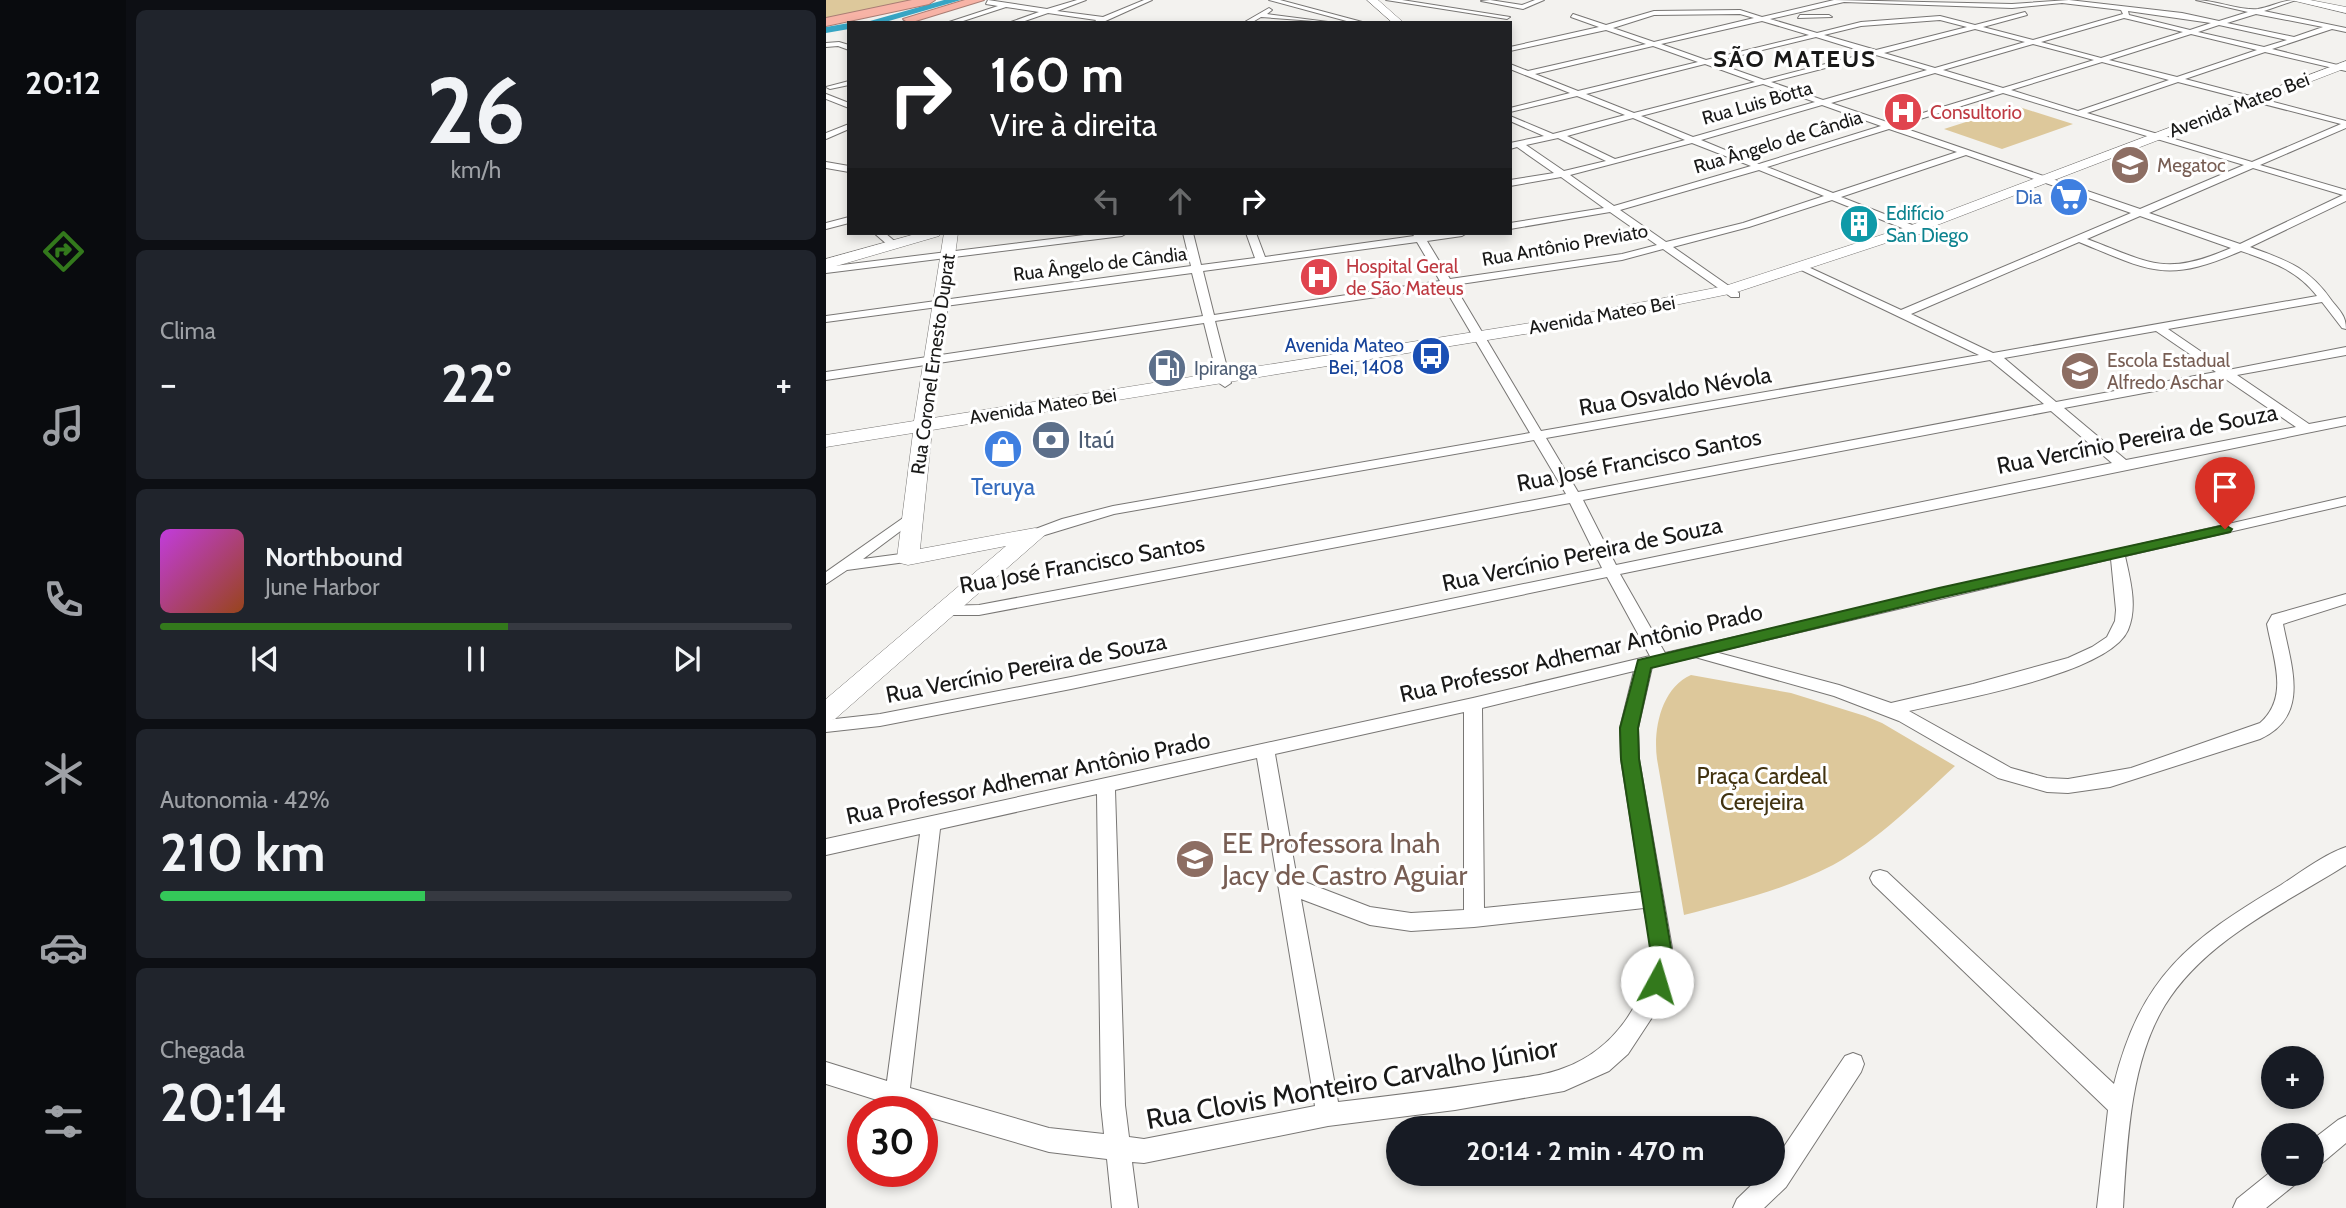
<!DOCTYPE html>
<html lang="pt">
<meta charset="utf-8">
<style>
body{margin:0;font-family:Cabin,sans-serif;background:#20242c;color:#f1f3f6;height:100vh;display:flex;flex-direction:column;font-size:26px;white-space:nowrap}
*{box-sizing:border-box;margin:0}
p{font-size:23px;color:#9ea1a6}
.icon{flex:none;width:38px;height:38px;fill:none;stroke:currentColor;stroke-width:2;stroke-linecap:round;stroke-linejoin:round}
.map{position:relative;flex:1;overflow:hidden}
.panel{display:flex;flex-direction:column;gap:10px;padding:10px;background:#0d0f14;width:700px}
.panel>*{flex:none}
.top-card{position:absolute;left:21px;top:21px;width:665px;height:214px;border-radius:0px;box-shadow:0 4px 10px #0003;background:#202124;color:#fff;overflow:hidden}
.controls{position:absolute;left:1435px;top:1046px;display:grid;gap:14px}
.controls a{display:grid;place-items:center;width:63px;height:63px;border-radius:50%;background:#171b24;box-shadow:0 4px 10px #0003;font-size:35px}
.speed{position:absolute;left:21px;top:1096px;display:flex;gap:14px;font-size:35px;font-weight:700;text-align:center}
.speed>*{display:grid;place-content:center;width:91px;height:91px;border-radius:50%;background:#171b24;box-shadow:0 4px 10px #0003;line-height:1}
.speed .limit{border:10px solid #d22;background:#fff;color:#111}
.pin{position:absolute;display:grid;place-items:center;width:60px;height:60px;color:#fff;margin:-72px -30px;border-radius:50% 50% 50% 0;rotate:-45deg;box-shadow:0 0 7px #0007}
.pin .icon{rotate:45deg}
.me{position:absolute;width:77px;margin:-38px;rotate:6deg;stroke-linejoin:round;filter:drop-shadow(0 0 5px #0008)}
.turn{display:flex;align-items:center;gap:24px;height:147px;padding:0 28px;font-size:32px}
.turn .icon{width:91px;height:91px;stroke-width:2.5}
.turn b{display:block;font-size:49px;line-height:60px}
.lanes{display:flex;align-items:center;height:66px;padding:0 28px;background:#0003;justify-content:center;gap:35px;direction:ltr}
.lanes .off{opacity:.35}
.big{font-size:52px;font-weight:800;line-height:1.1}
.panel .widget{flex:1;display:flex;flex-direction:column;justify-content:center;gap:10px;min-width:0;padding:0 24px;border-radius:10px;background:#20242c}
.panel .dial{align-items:center;gap:0}
.dial b{font-size:91px;line-height:1}
.song{display:flex;align-items:center;gap:21px}
.cover{width:84px;height:84px;border-radius:10px;background:linear-gradient(135deg,hsl(290 70% 55%),hsl(20 70% 35%))}
.played{height:7px;border-radius:4px;background:linear-gradient(90deg,#33791c 55%,#363941 55%)}
.keys{display:flex;justify-content:space-around;direction:ltr}
.heat{display:flex;justify-content:space-between;align-items:center;font-size:38px;direction:ltr}
.charge{height:10px;border-radius:5px;background:linear-gradient(90deg,#34c759 42%,#363941 0)}
.trip{position:absolute;left:560px;top:1116px;width:399px;height:70px;border-radius:35px;background:#171b24;box-shadow:0 4px 10px #0003;font-weight:800;line-height:70px;text-align:center}
main{display:flex;flex:1;min-height:0}
.menu{display:flex;flex-direction:column;width:126px;justify-content:space-around;align-items:center;background:#090b0e;color:#9ea1a6}
.menu .icon{width:49px;height:49px}
.menu .selected{color:#33791c}
.menu b{font-size:32px;color:#f1f3f6}
.map>svg:first-child{display:block}
.green{fill:#ddc89b}
.lines{fill:none;stroke-linecap:round;stroke-linejoin:round}
.river{fill:#37a5c4;fill-rule:evenodd}
.street-casing{stroke:#787674;stroke-width:2}
.secondary-casing{stroke:#787674;stroke-width:1}
.highway-casing{stroke:#a97d74;stroke-width:2}
.street{fill:#fff;fill-rule:evenodd}
.secondary{fill:#fff;fill-rule:evenodd}
.highway{fill:#f7b3a6;fill-rule:evenodd}
.route{fill:#33791c;stroke:#214f12;stroke-width:2}
.labels{text-anchor:middle;dominant-baseline:central;stroke-width:6;stroke-linejoin:round;paint-order:stroke}
.far-street-label{font-size:19px;fill:#191918;stroke:#fff}
.far-health-label{font-size:19px;fill:#be3a42;stroke:#fff;text-anchor:start}
.far-education-label{font-size:19px;fill:#785e54;stroke:#fff;text-anchor:start}
.far-shop-label{font-size:19px;fill:#366cbe;stroke:#fff;text-anchor:end}
.far-culture-label{font-size:19px;fill:#0d838f;stroke:#fff;text-anchor:start}
.far-transit-label{font-size:19px;fill:#164399;stroke:#fff;text-anchor:end}
.far-service-label{font-size:19px;fill:#4e5e75;stroke:#fff;text-anchor:start}
.street-label{font-size:23px;fill:#191918;stroke:#fff}
.service-label{font-size:23px;fill:#4e5e75;stroke:#fff;text-anchor:start}
.shop-label{font-size:23px;fill:#366cbe;stroke:#fff}
.park-label{font-size:23px;fill:#423310;stroke:#fff}
.far-district-label{font-size:24px;font-weight:bold;letter-spacing:2px;fill:#191918;stroke:#fff}
.near-education-label{font-size:28px;fill:#785e54;stroke:#fff;text-anchor:start}
.near-street-label{font-size:28px;fill:#191918;stroke:#fff}
</style>
<main>
<nav class="menu">
<b>20:12</b>
<svg class="icon selected" aria-label="directions" viewBox="0 0 24 24"><path d="M12 3l9 9-9 9-9-9zM9 14v-3h6M13 9l2 2-2 2"/></svg>
<svg class="icon" aria-label="music" viewBox="0 0 24 24"><path d="M9 18V5l10-2v13"/><circle cx="6" cy="18" r="3"/><circle cx="16" cy="16" r="3"/></svg>
<svg class="icon" aria-label="phone" viewBox="0 0 24 24"><path d="M5 4h4l2 5-3 2q2 4 5 5l2-3 5 2v4C11 20 4 13 5 4z"/></svg>
<svg class="icon" aria-label="climate" viewBox="0 0 24 24"><path d="M12 3v18M4 7l16 10M4 17L20 7"/></svg>
<svg class="icon" aria-label="car" viewBox="0 0 24 24"><path d="M5 17H2v-5l4-1 3-4h7l3 4 3 1v5h-3M9 17h6M6 11h13"/><circle cx="7" cy="17" r="2"/><circle cx="17" cy="17" r="2"/></svg>
<svg class="icon" aria-label="filters" viewBox="0 0 24 24"><path d="M4 7h16M4 17h16"/><circle cx="9" cy="7" r="2"/><circle cx="15" cy="17" r="2"/></svg>
</nav>
<section class="panel">
<div class="widget dial"><b>26</b><p>km/h</p></div>
<div class="widget"><p>Clima</p>
<div class="heat"><a>−</a><b class="big">22°</b><a>+</a></div>
</div>
<div class="widget">
<div class="song"><i class="cover"></i><div><b>Northbound</b><p>June Harbor</p></div></div>
<div class="played"></div>
<div class="keys"><svg class="icon" aria-label="previous" viewBox="0 0 24 24"><path d="M18 5L8 12l10 7zM5 5v14"/></svg><svg class="icon" aria-label="pause" viewBox="0 0 24 24"><path d="M8 5v14M16 5v14"/></svg><svg class="icon" aria-label="next" viewBox="0 0 24 24"><path d="M6 5l10 7-10 7zM19 5v14"/></svg></div>
</div>
<div class="widget"><p>Autonomia · 42%</p><b class="big">210 km</b><div class="charge"></div></div>
<div class="widget"><p>Chegada</p><b class="big">20:14</b></div>
</section>
<div class="map">
<svg width="1520" height="1208" viewBox="0 0 1520 1208">
<rect width="100%" height="100%" fill="#f3f2ef"/>
<path class="green" d="M0 0H85L44 11 0 19Z
M1190 106 1247 124 1176 149 1118 129Z
M865 675 965 693 1039 716 1056 723 1129 766C1091 801 1052 840 1007 865 961 889 908 902 858 915L831 759C827 730 835 688 865 675Z"/>
<g class="lines">
<path class="river" d="M118 0H135L56 23H37Z
M23 23V29L0 33V27Z"/>
<g class="street-casing">
<path id="street" d="M162 0 221 9 251 0H260L231 11 277 17 318 0H326L275 23H268L270 20 222 13 193 23H182L213 12 180 7 131 23H120L172 6 160 4Z
M443 0H454L540 23H528Z
M560 0H576L684 17 681 19Z
M664 0 696 5 709 0H718L697 9 655 1Z
M1008 0 1186 4 1243 0 1356 13 1393 21 1422 12 1370 0C1389 0 1414 11 1432 9 1445 7 1456 0 1470 0L1438 11 1520 28V32L1506 29 1446 49 1520 67V71L1439 52 1359 79 1520 121V128L1434 165 1520 190V201L1424 247C1462 261 1482 267 1506 301 1514 311 1520 316 1520 329L1516 328 1496 302 1342 329 1402 370 1520 347V355L1411 375 1483 424 1520 417V425L794 574 839 653 1520 497V505L1299 556C1304 579 1312 607 1302 630 1283 674 1130 700 1083 711L1185 768 1221 778 1242 779 1305 768 1434 723C1464 697 1447 658 1441 624L1446 615 1520 594V604L1457 624C1465 666 1485 716 1434 739L1284 787 1242 793 1221 792 1172 778 1073 721 1008 696 869 657 826 667 812 728 813 759 846 948 842 981 825 1019 802 1054 783 1071 738 1091 629 1110 502 1126 318 1163 306 1162 312 1208H286L281 1159 223 1152 96 1115V1111H86L0 1084V1062L61 1081 94 834 0 855V839L647 698 824 656 781 577 245 689 54 726 0 732V720L54 714 245 677 776 568 744 503 153 615H109L107 611 109 607 115 606 153 605 740 494 708 440 288 514 209 538 202 534 204 531 236 519 287 506 704 433 618 287 389 321 405 383 399 387 393 383 378 323 0 380V372L377 316 366 273 0 322V316L365 266 357 233H367L375 265 429 258 420 233H430L439 257 588 236 586 233H596L597 235 641 233 636 236 601 241 624 279 796 254 831 245 784 212 684 229V223L778 208 735 177 684 186V180L728 173 691 147 684 149V143L718 136 684 121V116L727 134 799 115 751 96 684 112V108L744 93 684 69V64L702 71 820 44 780 30 684 51V47L773 27 745 17 747 14 780 25 828 11 914 10 936 17ZM1018 2 1186 8 1236 3 1295 10 1297 14 1207 40 1157 27 1201 15 1199 12 1149 25 1114 16 1035 22 991 33 944 19ZM1302 11 1385 23 1364 30 1303 15ZM914 14 928 18 828 42 787 28 828 15ZM1430 14 1497 27 1468 37 1401 23ZM1298 18 1357 32 1275 58 1215 42ZM1114 20 1141 27 1050 50 998 35 1035 26ZM936 21 983 35 880 60 835 44ZM1393 25 1461 40 1438 47 1372 32ZM1149 29 1199 42 1109 68 1058 53ZM1365 34 1431 50 1351 77 1283 60ZM990 37 1042 53 938 80 887 62ZM1207 44 1268 60 1177 88 1117 70ZM827 46 872 62 752 91 709 74ZM1050 55 1101 70 997 100 945 82ZM1276 62 1343 80 1252 111 1185 90ZM879 64 929 82 808 113 760 94ZM1109 73 1169 91 1064 123 1005 103ZM1352 82 1515 124 1426 162 1261 113ZM937 84 989 102 867 137 815 116ZM1177 93 1418 165 1314 209 1072 126ZM996 105 1055 126 933 164 875 140ZM807 118 859 140 789 159 741 136ZM1063 129 1131 152 1007 193 941 167ZM732 138 780 161 738 171 700 145ZM866 143 925 166 788 206 744 175ZM1140 155 1305 213 1075 310 980 266 971 268 1153 355 715 431 628 285 796 260 837 249 905 297H913V293L847 247 923 227 1006 200 1091 234H1099V230L1015 197ZM1427 168 1517 195 1414 244 1323 213ZM933 170 998 196 917 223 840 242 794 210ZM1314 216 1405 248C1338 277 1325 263 1261 239ZM591 242 614 281 388 315 377 271ZM1253 242C1324 271 1340 284 1415 251 1446 262 1471 270 1491 296L1167 353 1085 314ZM1330 331 1390 372 1230 402 1178 358ZM1164 360 1218 404 752 492 720 438ZM1398 378 1470 427 1300 460 1238 408ZM1225 411 1286 463 790 565 757 500ZM1285 559 1290 610 1289 621 1281 637 1266 647 1242 658 1147 684 1065 703 1013 685 889 652ZM808 671 794 728 795 759 816 892 658 908 656 708ZM638 712V910L585 913 544 907 471 879 449 754ZM431 758 489 1106 318 1139 303 1137 299 1105 289 790ZM271 794 275 1105 278 1134 223 1128 84 1088 114 829ZM475 899 544 925 585 931 648 927 818 908C820 922 825 937 824 951 821 1003 787 1050 738 1068 716 1077 688 1078 665 1082 614 1090 563 1096 512 1102Z
M443 8 446 10 441 14 502 22 435 17 425 23H417Z
M974 15H1003L1006 17 972 18Z
M78 21 100 23H75Z
M0 43 13 42 23 45V50L12 46 0 47Z
M23 81V85L4 89 0 87Z
M0 94 23 103V108L0 99Z
M23 124V129L0 139V133Z
M0 162 23 166V172L0 168Z
M23 217V223L0 229V223Z
M48 233H59L72 244 63 246Z
M274 233H301L296 236 0 273V267Z
M87 511 92 512 94 515 92 518 37 559 82 553 87 555 90 558 87 561 21 570 0 584V572Z
M1520 847V865C1458 904 1379 940 1339 1005 1304 1062 1301 1143 1297 1208H1271L1282 1110 1047 884 1044 878 1047 872 1054 870 1061 872 1288 1084C1315 976 1363 940 1455 885 1475 872 1497 855 1520 847Z
M1027 1053 1035 1056 1038 1064 1035 1072 960 1187 938 1208H907L911 1199 937 1174H947V1163L1019 1056Z
M1520 1116V1143L1495 1164 1486 1167V1140L1512 1120Z
M1447 1170V1174H1474L1471 1183 1440 1208H1407L1411 1199Z"/>
</g>
<g class="secondary-casing">
<path id="secondary" d="M541 0H552L578 23H567Z
M1465 0H1484L1520 7V13Z
M1520 61V68L1093 232 908 293 736 328 106 430 94 549 209 528 216 530 220 534 9 719 0 722V699L180 546 82 565 74 563 71 558 87 433 0 447V435L88 421 118 233H132L107 418 736 318 899 286 1083 226Z
M93 233H115L113 236 0 269V259Z"/>
</g>
<g class="highway-casing">
<path id="highway" d="M86 0H109L103 4 0 26V18Z
M139 0H158L83 23 77 19Z"/>
</g>
<use href="#street" class="street"/>
<use href="#secondary" class="secondary"/>
<use href="#highway" class="highway"/>
</g>
<path class="route" d="M1399 525 1406 529 1404 532 1113 598 825 668 812 728 813 759 845 948 838 988 831 991 823 988 820 982 824 948 795 759 794 728 812 660 1113 588Z"/>
<defs>
<g id="hospital-disc" transform="scale(2.0125)"><circle r="9.5" fill="#e0444e" stroke="#fff"/><path d="M-5-5h3v3.5h4V-5h3V5h-3V1.5h-4V5h-3Z" fill="#fff"/></g>
<g id="university-disc" transform="scale(2.0125)"><circle r="9.5" fill="#8d6e63" stroke="#fff"/><path d="M0-5L7-2L0 1L-7-2ZM-4 1L0 2.5L4 1V4Q0 6-4 4Z" fill="#fff"/></g>
<g id="supermarket-disc" transform="scale(2.0125)"><circle r="9.5" fill="#3f7fe0" stroke="#fff"/><path d="M-6-5.5h2.5l.6 2H6L4.5 2H-2.5L-4.4-4H-6ZM-1.5 3.2a1.3 1.3 0 1 0 .1 0ZM3 3.2a1.3 1.3 0 1 0 .1 0Z" fill="#fff"/></g>
<g id="building-disc" transform="scale(2.0125)"><circle r="9.5" fill="#0f9aa8" stroke="#fff"/><path d="M-4-6H4V6H1V3H-1V6H-4ZM-2.5-4.3h1.7v1.8h-1.7ZM.8-4.3h1.7v1.8H.8ZM-2.5-1h1.7V.8h-1.7ZM.8-1h1.7V.8H.8Z" fill="#fff"/></g>
<g id="bus-disc" transform="scale(2.0125)"><circle r="9.5" fill="#1a4fb4" stroke="#fff"/><path d="M-5-6H5V4H4V6H2V4H-2V6H-4V4H-5ZM-3.5-4V0h7V-4ZM-3.5 1.2v1.5H-2V1.2ZM2 1.2v1.5H3.5V1.2Z" fill="#fff"/></g>
<g id="fuel-disc" transform="scale(2.0125)"><circle r="9.5" fill="#5c6f8a" stroke="#fff"/><path d="M-5.5-6h7V0h2V4h1.3V-2.5L3-4.5l.8-.8L6-3V5H2.5V1h-1V6h-7ZM-4.2-4.7v3.2H.2V-4.7Z" fill="#fff"/></g>
<g id="school-disc" transform="scale(2.0125)"><circle r="9.5" fill="#8d6e63" stroke="#fff"/><path d="M0-5L7-2L0 1L-7-2ZM-4 1L0 2.5L4 1V4Q0 6-4 4Z" fill="#fff"/></g>
<g id="bank-disc" transform="scale(2.0125)"><circle r="9.5" fill="#5c6f8a" stroke="#fff"/><path d="M-6-4H6V4H-6ZM0-2.3a2.3 2.3 0 1 0 0 4.6a2.3 2.3 0 1 0 0-4.6Z" fill="#fff"/></g>
<g id="shop-disc" transform="scale(2.0125)"><circle r="9.5" fill="#3f7fe0" stroke="#fff"/><path d="M-5-2.5h2.3a2.7 3.5 0 0 1 5.4 0H5L5.5 6h-11ZM-1.5-2.5h3a1.5 2.3 0 0 0-3 0Z" fill="#fff"/></g>
</defs>
<g fill-rule="evenodd">
<use href="#hospital-disc" x="1077" y="112"/>
<use href="#university-disc" x="1304" y="165"/>
<use href="#supermarket-disc" x="1243" y="197"/>
<use href="#building-disc" x="1033" y="224"/>
<use href="#hospital-disc" x="493" y="277"/>
<use href="#bus-disc" x="605" y="356"/>
<use href="#fuel-disc" x="341" y="368"/>
<use href="#school-disc" x="1254" y="371"/>
<use href="#bank-disc" x="225" y="440"/>
<use href="#shop-disc" x="177" y="449"/>
<use href="#school-disc" x="369" y="859"/>
</g>
<g class="labels">
<g class="far-street-label">
<text transform="translate(931 103) rotate(-16)">Rua Luis Botta</text>
<text transform="translate(1413 105) rotate(-21)">Avenida Mateo Bei</text>
<text transform="translate(952 142) rotate(-17)">Rua Ângelo de Cândia</text>
<text transform="translate(739 245) rotate(-10)">Rua Antônio Previato</text>
<text transform="translate(274 264) rotate(-7)">Rua Ângelo de Cândia</text>
<text transform="translate(776 315) rotate(-10)">Avenida Mateo Bei</text>
<text transform="translate(107 364) rotate(-82)">Rua Coronel Ernesto Duprat</text>
<text transform="translate(217 406) rotate(-9)">Avenida Mateo Bei</text>
</g>
<g class="far-health-label">
<text x="1104" y="112">Consultorio</text>
<text x="520" y="266">Hospital Geral<tspan x="520" dy="22">de São Mateus</tspan></text>
</g>
<g class="far-education-label">
<text x="1331" y="165">Megatoc</text>
<text x="1281" y="360">Escola Estadual<tspan x="1281" dy="22">Alfredo Aschar</tspan></text>
</g>
<g class="far-shop-label">
<text x="1216" y="197">Dia</text>
</g>
<g class="far-culture-label">
<text x="1060" y="213">Edifício<tspan x="1060" dy="22">San Diego</tspan></text>
</g>
<g class="far-transit-label">
<text x="578" y="345">Avenida Mateo<tspan x="578" dy="22">Bei, 1408</tspan></text>
</g>
<g class="far-service-label">
<text x="368" y="368">Ipiranga</text>
</g>
<g class="street-label">
<text transform="translate(849 391) rotate(-10)">Rua Osvaldo Névola</text>
<text transform="translate(1311 439) rotate(-11)">Rua Vercínio Pereira de Souza</text>
<text transform="translate(813 460) rotate(-11)">Rua José Francisco Santos</text>
<text transform="translate(756 554) rotate(-12)">Rua Vercínio Pereira de Souza</text>
<text transform="translate(256 564) rotate(-10)">Rua José Francisco Santos</text>
<text transform="translate(755 653) rotate(-13)">Rua Professor Adhemar Antônio Prado</text>
<text transform="translate(200 668) rotate(-11)">Rua Vercínio Pereira de Souza</text>
<text transform="translate(202 778) rotate(-12)">Rua Professor Adhemar Antônio Prado</text>
</g>
<g class="service-label">
<text x="252" y="440">Itaú</text>
</g>
<g class="shop-label">
<text x="177" y="487">Teruya</text>
</g>
<g class="park-label">
<text x="936" y="776">Praça Cardeal<tspan x="936" dy="26">Cerejeira</tspan></text>
</g>
<g class="far-district-label">
<text x="969" y="58">SÃO MATEUS</text>
</g>
<g class="near-education-label">
<text x="396" y="843">EE Professora Inah<tspan x="396" dy="32">Jacy de Castro Aguiar</tspan></text>
</g>
<g class="near-street-label">
<text transform="translate(526 1083) rotate(-10)">Rua Clovis Monteiro Carvalho Júnior</text>
</g>
</g>
</svg>
<div class="controls">
<a>+</a>
<a>−</a>
</div>
<div class="speed"><div class="limit">30</div></div>
<div class="pin" style="left:1399px;top:529px;background:#d93025"><svg class="icon" aria-label="arrive" viewBox="0 0 24 24"><path d="M6 21V4h12l-3 4 3 4H6"/></svg></div>
<svg class="me" style="left:831px;top:982px" viewBox="-20 -20 40 40"><circle r="19" fill="#fff"/><path d="M0-13L10 11 0 6-10 11z" fill="#33791c"/></svg>
<div class="trip">20:14 · 2 min · 470 m</div>
<div class="top-card">
<div class="turn"><svg class="icon" aria-label="right" viewBox="0 0 24 24"><path d="M7 20v-9h11M14 6l5 5-5 5"/></svg><div><b>160 m</b>Vire à direita</div></div>
<div class="lanes"><svg class="icon off" aria-label="left" viewBox="0 0 24 24"><path d="M17 20v-9H6M10 6l-5 5 5 5"/></svg><svg class="icon off" aria-label="ahead" viewBox="0 0 24 24"><path d="M12 20V5M6 11l6-6 6 6"/></svg><svg class="icon" aria-label="right" viewBox="0 0 24 24"><path d="M7 20v-9h11M14 6l5 5-5 5"/></svg></div>
</div>
</div>
</main>
